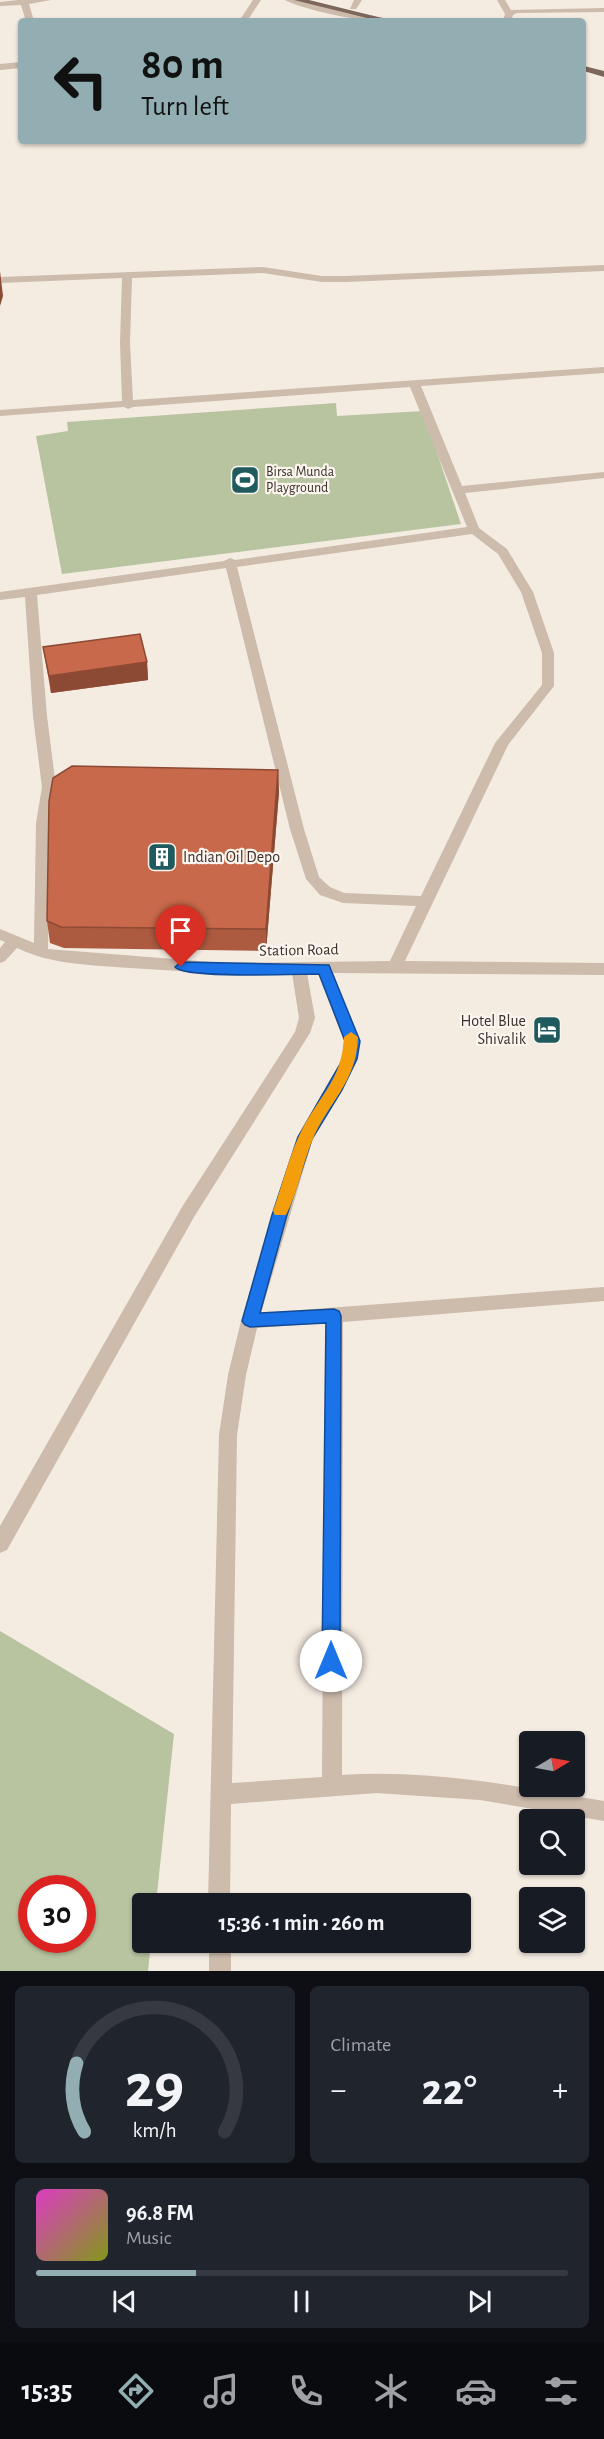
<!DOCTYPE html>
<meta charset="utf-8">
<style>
body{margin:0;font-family:"Alegreya Sans",sans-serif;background:#20242c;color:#f1f3f6;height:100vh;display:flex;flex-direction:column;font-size:22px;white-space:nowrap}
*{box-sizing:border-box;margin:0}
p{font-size:20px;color:#9ea1a6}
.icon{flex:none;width:33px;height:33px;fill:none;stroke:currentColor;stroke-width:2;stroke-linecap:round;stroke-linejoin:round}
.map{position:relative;height:1971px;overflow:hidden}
.details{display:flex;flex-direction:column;gap:15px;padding:15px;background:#0d0f14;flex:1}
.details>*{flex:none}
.hud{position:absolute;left:18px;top:18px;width:568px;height:126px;border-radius:6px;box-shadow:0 2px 4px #0004;background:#92aeb2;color:#111;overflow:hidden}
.needle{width:39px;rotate:80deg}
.controls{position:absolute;left:519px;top:1731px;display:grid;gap:12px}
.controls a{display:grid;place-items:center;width:66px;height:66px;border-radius:6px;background:#171b24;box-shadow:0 2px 4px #0004;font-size:30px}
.speed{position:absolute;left:18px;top:1875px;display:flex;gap:12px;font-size:30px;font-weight:700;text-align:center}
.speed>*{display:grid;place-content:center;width:78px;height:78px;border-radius:50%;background:#171b24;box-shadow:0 2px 4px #0004;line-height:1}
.speed .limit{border:9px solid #d22;background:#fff;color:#111}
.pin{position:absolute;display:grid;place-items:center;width:51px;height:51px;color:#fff;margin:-62px -26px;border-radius:50% 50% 50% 0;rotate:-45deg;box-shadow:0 0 6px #0007}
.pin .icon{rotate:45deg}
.me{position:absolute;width:66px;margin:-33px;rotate:0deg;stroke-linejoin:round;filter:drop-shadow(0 0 4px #0008)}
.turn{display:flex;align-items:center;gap:21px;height:126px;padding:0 24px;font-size:27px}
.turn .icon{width:78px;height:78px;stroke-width:2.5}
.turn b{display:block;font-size:42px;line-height:51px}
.big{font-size:45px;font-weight:600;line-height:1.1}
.details .card{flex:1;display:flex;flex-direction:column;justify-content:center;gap:9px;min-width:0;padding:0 21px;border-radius:9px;background:#20242c}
.details .dial{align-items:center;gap:0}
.dial svg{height:156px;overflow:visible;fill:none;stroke:#363941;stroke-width:7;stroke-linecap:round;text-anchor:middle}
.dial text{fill:#f1f3f6;stroke:none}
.song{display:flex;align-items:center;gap:18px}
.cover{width:72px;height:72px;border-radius:9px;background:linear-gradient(135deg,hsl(310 70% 55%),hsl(70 70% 35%))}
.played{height:6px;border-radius:3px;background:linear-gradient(90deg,#92aeb2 30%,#363941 30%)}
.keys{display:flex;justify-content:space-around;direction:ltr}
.heat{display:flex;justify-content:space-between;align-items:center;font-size:33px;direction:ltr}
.details .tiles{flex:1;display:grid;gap:15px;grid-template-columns:1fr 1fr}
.card:last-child{grid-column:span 2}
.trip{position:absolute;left:132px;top:1893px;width:339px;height:60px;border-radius:6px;background:#171b24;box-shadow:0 2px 4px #0004;font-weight:600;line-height:60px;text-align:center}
.dock{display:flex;height:96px;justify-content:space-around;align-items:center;background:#090b0e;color:#9ea1a6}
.dock .icon{width:42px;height:42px}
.dock .on{color:#92aeb2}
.dock b{font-size:27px;color:#f1f3f6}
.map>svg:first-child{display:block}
.green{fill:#b8c4a0;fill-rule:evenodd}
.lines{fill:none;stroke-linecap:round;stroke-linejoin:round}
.minor{fill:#cdbbac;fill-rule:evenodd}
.major{fill:#7d675c;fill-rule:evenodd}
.wall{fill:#ac5a40}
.shaded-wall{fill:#8c4a34}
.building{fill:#c8694b;stroke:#8c4a34;stroke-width:1.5}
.route{fill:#1a73e8;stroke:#114b97;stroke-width:1.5}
.slow{fill:#f59e0b}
.labels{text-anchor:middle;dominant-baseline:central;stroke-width:4.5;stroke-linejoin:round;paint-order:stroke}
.far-poi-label{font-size:14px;fill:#3b302b;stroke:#fbf5ee;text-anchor:start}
.poi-label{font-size:16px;fill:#3b302b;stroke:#fbf5ee;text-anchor:start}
.street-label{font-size:16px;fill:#3b302b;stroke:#fbf5ee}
</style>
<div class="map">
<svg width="604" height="1971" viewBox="0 0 604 1971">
<rect width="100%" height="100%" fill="#f4ebe1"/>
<path class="green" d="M336 403 337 416 423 411 461 524 62 574 36 436 68 431 67 422Z
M0 1631 174 1734 156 1903 142 1904V1942L151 1943 148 1971H0ZM32 1888H82V1940H32Z"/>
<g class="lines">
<path class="minor" d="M18 0H51L29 4 34 21H26L21 5 0 6V2Z
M253 0H261L247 21H239Z
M285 0H299L384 18C372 26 298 8 285 0Z
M354 0H362L356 9H350Z
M497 0H505L511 10 604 8V12L517 13 513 15 511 21H503L505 14Z
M21 62V68L0 70V64Z
M604 265V271L346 282H322L263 273 132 278 130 343 133 400 604 367V373L421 386 462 486 604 472V478L465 493 479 528 507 549 533 592 554 653V686L508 745 405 961 604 963V975L333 973 360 1041 358 1059 313 1138 261 1313 604 1287V1301L343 1322 342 1775C430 1769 517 1786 604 1801V1821L480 1800 376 1793 231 1804 230 1904H208L219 1435 228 1375 241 1321 285 1173 297 1137 342 1059 344 1041 318 973H307L315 1018 310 1033 194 1217 7 1550 0 1553V1526L182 1207 295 1032 299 1018 292 973C238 974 185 972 130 968 92 965 52 965 17 948L5 961 0 963V948L5 942 0 940V929L34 943 36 823 42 787 33 716 25 597 0 600V592L224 561 230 558 235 560 467 527 410 387 133 407 128 409 124 407 0 416V410L122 401 120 343 122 278 0 283V277L263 267 322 276H346ZM472 534 498 554 521 592 542 653V685L495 743 421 896 344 893 330 887 319 877 304 829 237 567ZM226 568 290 829 306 879 320 895 343 903 416 906 390 961 224 963 48 949 50 823 56 787 47 716 37 595ZM325 1323 322 1777 232 1783 237 1435 246 1375 257 1328Z
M209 1942H231V1971H209Z"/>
<path class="major" d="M294 0H309L394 21H379Z
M584 66 604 71V77L584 71Z"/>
</g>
<path class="wall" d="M43 647 147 662 148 680 51 693Z
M278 770 279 792 266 951 64 948 50 943 47 921Z"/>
<path class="shaded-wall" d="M0 271 3 296 0 306Z
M147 662 148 680 51 693 49 676Z
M278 770 279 792 266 951V929Z"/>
<path class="building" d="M140 634 147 662 49 676 43 647Z
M72 766 278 770 266 929 61 927 47 921 49 801 53 778Z"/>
<path class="route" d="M181 962 329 965 360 1041 357 1059 342 1090 312 1139 287 1215 260 1313 334 1309 339 1311 341 1316 340 1661 337 1668 331 1670 325 1668 322 1661 326 1323 250 1327 245 1325 242 1321 272 1215 298 1137 343 1059 345 1041 319 974C298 974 183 979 175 967Z"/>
<path class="slow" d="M351 1032 358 1037C356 1085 328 1101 312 1141 302 1165 298 1192 286 1215H275L273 1211C282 1186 288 1160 299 1136 316 1098 342 1083 344 1037Z"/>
<defs>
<g id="stadium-square" transform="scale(1.5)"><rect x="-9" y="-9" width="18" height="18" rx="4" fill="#1f5a5e" stroke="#fbf5ee"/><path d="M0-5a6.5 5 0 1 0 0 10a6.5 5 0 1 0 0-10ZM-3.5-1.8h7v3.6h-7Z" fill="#fff"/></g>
<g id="building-square" transform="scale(1.5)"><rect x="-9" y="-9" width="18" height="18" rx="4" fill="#1f5a5e" stroke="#fbf5ee"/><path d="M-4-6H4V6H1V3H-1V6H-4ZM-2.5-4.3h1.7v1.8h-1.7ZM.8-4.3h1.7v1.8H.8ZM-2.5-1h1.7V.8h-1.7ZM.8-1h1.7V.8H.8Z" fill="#fff"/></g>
<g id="hotel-square" transform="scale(1.5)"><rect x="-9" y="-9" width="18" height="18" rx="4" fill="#1f5a5e" stroke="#fbf5ee"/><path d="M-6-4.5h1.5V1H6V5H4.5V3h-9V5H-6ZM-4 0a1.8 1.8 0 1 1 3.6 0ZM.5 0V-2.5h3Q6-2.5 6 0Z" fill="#fff"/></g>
</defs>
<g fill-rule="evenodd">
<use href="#stadium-square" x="245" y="480"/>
<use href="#building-square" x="162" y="857"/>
<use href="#hotel-square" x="547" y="1030"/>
</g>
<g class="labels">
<g class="far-poi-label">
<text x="266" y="472">Birsa Munda<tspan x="266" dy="16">Playground</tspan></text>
</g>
<g class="poi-label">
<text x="183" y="857">Indian Oil Depo</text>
<text x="526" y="1021" text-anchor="end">Hotel Blue<tspan x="526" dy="18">Shivalik</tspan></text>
</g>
<g class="street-label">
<text transform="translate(299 950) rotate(-1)">Station Road</text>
</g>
</g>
</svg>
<div class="controls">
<a><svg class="needle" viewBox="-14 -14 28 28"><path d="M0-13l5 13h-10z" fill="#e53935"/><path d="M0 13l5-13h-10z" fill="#9ea1a6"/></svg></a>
<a><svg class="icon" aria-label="search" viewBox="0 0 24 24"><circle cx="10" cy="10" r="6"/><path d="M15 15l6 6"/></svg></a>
<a><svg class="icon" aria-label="layers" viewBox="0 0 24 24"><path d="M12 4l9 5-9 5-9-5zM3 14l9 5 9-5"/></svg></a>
</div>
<div class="speed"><div class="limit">30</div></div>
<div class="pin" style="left:181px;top:967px;background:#d93025"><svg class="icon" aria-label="arrive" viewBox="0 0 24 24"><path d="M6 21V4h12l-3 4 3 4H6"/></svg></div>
<svg class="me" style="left:331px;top:1661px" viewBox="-20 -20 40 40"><circle r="19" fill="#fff"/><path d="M0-13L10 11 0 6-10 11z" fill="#1a73e8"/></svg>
<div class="trip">15:36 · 1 min · 260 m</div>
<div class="hud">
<div class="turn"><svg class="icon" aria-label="left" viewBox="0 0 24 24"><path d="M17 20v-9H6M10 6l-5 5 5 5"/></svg><div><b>80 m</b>Turn left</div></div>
</div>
</div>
<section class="details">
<div class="tiles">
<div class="card dial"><svg viewBox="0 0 100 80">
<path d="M14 69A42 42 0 1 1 86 69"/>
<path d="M14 69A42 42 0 0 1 10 34" stroke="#92aeb2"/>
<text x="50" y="56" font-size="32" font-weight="700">29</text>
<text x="50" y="72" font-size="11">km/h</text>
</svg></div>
<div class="card"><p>Climate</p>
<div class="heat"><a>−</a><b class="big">22°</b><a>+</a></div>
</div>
<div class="card">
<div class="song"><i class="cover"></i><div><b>96.8 FM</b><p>Music</p></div></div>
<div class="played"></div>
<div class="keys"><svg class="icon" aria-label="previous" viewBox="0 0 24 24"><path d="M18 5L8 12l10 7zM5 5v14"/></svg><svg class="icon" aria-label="pause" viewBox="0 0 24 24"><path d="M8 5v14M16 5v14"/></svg><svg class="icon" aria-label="next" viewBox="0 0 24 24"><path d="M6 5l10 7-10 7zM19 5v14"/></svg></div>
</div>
</div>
</section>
<nav class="dock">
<b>15:35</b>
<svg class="icon on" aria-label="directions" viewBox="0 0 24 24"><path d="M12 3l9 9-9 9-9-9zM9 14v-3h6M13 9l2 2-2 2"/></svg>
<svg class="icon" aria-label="music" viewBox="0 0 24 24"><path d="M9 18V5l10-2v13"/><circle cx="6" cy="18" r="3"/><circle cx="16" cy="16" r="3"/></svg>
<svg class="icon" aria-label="phone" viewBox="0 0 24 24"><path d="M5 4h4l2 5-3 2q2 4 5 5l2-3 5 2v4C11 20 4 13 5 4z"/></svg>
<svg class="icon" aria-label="climate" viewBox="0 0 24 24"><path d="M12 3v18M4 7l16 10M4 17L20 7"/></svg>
<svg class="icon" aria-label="car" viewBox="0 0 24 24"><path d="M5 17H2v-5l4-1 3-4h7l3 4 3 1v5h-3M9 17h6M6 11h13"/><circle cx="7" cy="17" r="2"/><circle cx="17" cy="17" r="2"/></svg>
<svg class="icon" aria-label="filters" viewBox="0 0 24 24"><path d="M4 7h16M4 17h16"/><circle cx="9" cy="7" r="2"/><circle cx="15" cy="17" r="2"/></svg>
</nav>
